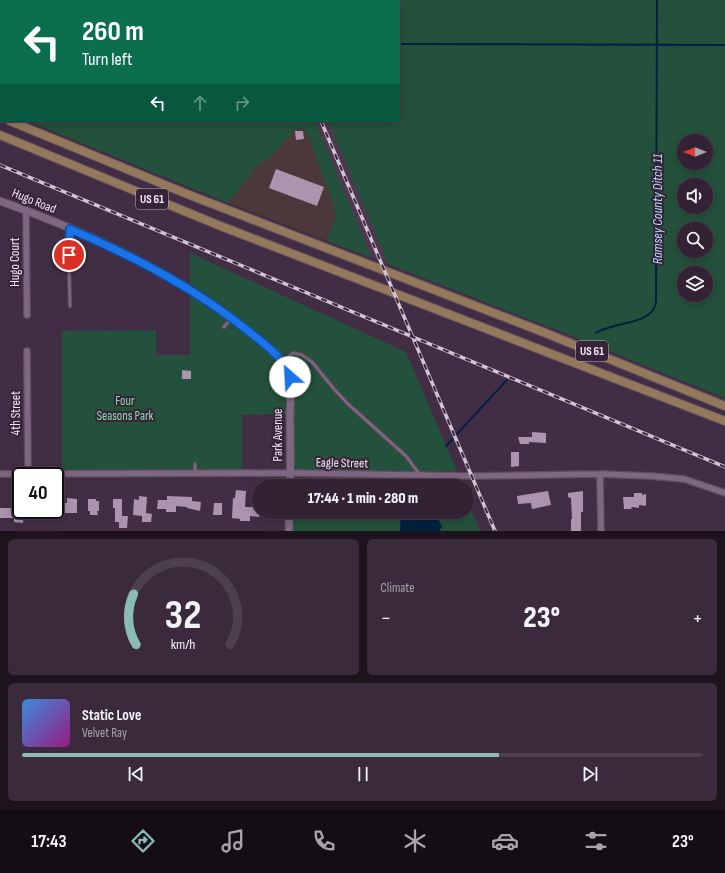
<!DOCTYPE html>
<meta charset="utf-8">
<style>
body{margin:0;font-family:"Sofia Sans Condensed",sans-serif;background:#3a2a3b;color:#f1f3f6;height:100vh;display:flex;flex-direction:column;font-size:15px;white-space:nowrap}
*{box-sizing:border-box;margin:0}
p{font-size:13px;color:#a8a4ac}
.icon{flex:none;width:22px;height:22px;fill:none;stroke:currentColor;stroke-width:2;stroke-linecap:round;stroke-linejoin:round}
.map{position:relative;height:531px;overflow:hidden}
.drawer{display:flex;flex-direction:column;gap:8px;padding:8px;background:#1c131c;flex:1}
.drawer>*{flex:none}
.banner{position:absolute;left:0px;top:0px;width:400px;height:122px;box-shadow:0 2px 10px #0003,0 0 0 1px #4d3f4e;background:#0b6e4f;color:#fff;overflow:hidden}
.needle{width:26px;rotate:270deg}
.tools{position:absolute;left:677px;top:134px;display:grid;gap:8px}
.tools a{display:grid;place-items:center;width:36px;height:36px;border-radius:50%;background:#322233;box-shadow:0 2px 10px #0003,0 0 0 1px #4d3f4e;font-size:20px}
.speed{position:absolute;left:12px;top:467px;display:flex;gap:8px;font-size:20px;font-weight:700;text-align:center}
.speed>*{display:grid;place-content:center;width:52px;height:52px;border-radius:50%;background:#322233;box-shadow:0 2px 10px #0003,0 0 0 1px #4d3f4e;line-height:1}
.speed .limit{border:2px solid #111;border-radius:6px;background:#fff;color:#111}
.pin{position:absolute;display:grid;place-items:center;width:34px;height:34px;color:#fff;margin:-17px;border:2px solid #fff;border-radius:50%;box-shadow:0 1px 4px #0007}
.me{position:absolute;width:44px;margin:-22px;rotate:334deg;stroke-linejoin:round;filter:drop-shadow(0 0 3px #0008)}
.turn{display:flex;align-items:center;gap:14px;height:84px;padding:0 16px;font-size:18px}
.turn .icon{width:52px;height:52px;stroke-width:2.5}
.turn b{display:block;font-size:28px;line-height:34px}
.lanes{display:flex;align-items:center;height:38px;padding:0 16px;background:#0003;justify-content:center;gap:20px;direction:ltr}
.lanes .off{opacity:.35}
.big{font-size:30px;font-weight:800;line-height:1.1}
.drawer .card{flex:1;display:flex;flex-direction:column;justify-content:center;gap:6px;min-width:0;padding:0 14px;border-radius:6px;background:#3a2a3b}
.drawer .dial{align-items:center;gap:0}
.dial svg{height:104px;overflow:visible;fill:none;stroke:#4d3f4e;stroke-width:7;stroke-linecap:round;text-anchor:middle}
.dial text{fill:#f1f3f6;stroke:none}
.song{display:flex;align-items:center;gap:12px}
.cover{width:48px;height:48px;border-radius:6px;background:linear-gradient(135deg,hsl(210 70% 55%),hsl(310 70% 35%))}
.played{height:4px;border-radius:2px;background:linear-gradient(90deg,#8bbbb9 70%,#4d3f4e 70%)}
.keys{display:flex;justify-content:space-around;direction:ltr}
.heat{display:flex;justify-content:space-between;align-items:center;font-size:22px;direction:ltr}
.drawer .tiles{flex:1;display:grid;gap:8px;grid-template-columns:1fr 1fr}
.card:last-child{grid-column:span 2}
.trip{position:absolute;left:252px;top:479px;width:222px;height:40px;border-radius:20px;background:#322233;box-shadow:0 2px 10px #0003,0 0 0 1px #4d3f4e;font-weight:800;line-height:40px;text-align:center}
.tabs{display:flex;height:64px;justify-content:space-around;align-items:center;background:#140e14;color:#a8a4ac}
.tabs .icon{width:28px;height:28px}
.tabs .selected{color:#8bbbb9}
.tabs b{font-size:18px;color:#f1f3f6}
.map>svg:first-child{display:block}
.commercial{fill:#4c373a}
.industrial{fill:#4a3a2e}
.built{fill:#4f3751}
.green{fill:#24513b;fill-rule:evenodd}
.water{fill:#002140}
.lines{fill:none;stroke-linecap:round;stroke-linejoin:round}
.stream{stroke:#002140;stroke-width:2}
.building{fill:#ac93ae}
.service-casing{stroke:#5d4c5f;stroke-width:4.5}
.minor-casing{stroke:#5d4c5f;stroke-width:8}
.tertiary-casing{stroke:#5d4c5f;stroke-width:9}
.primary-casing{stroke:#5d4c5f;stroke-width:10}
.service{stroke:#7e6780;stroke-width:2.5}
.minor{stroke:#7e6780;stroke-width:5.5}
.tertiary{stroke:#7e6780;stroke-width:7}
.primary{stroke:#94785b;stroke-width:8}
.rail-casing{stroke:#d2c4d3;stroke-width:3.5}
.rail{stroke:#372439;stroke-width:2;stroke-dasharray:6;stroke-linecap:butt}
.route-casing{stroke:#114b97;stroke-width:10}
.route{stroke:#1a73e8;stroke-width:7}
.labels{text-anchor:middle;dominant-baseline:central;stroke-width:4;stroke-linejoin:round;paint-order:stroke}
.shield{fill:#372439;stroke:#bcadbd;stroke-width:1}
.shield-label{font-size:12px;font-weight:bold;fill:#f5e8f6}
.street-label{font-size:13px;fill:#f5e8f6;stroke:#372439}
.park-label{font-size:13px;fill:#8addb2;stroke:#372439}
.water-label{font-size:14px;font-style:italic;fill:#b9dbff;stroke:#372439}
</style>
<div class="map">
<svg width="725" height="531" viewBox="0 0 725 531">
<rect width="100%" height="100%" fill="#422e44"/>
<path class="commercial" d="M289 121H312L370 257 215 198Z"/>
<path class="industrial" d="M0 0 11 1H1V110Z"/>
<path class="built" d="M312 121H330L391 265 370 257Z"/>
<path class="green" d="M110 0H263V1H110Z
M277 0H725V398L567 334 388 264 328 121H399V1ZM684 141H706V163H684ZM684 185H706V207H684ZM684 229H706V251H684ZM684 273H706V295H684Z
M28 121H315L372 258 327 241 335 217 334 206 310 141 306 131 302 128 297 129 293 132 273 155 257 166 228 203Z
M190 253 406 352 457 471 301 472C295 470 294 467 294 462 294 444 294 425 294 407 294 396 295 384 292 374 286 348 213 301 190 284Z
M190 294C214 310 272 346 282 371 288 385 286 400 286 414L242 415V471H62V331L156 330V355H190Z
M459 480 462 486H295L299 482 305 481Z
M467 499 480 531H293V512H467Z"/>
<path class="water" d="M401 512H431L439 521 442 527 439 531H400Z"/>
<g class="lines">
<path class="stream" d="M399 44 725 45
M596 333C613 321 651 326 656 303L657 0
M457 434 507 380
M446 446 452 440
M422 486 423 480"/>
</g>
<path class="building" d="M295 131H303L304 139 296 140Z
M276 169 324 187 317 206 269 188Z
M182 370 191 371V379H182Z
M532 432 546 433V443L529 442V444H520L518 437H532Z
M511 452H519V466L511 467Z
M236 490 246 491 245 507H259V517L250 516V521H240V519L232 518 233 498H235Z
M548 491 551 505 532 509 531 503 518 504 517 496Z
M583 491V512H581V531H571V519H572L571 498 568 497V493Z
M634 493H642V495L646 494V506L639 505V508L632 507 631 509H624L623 497H634Z
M139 496 147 497 146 513 152 514 151 522H142V516L133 515 134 499 139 500Z
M167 496 192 497V501L201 502 200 511 187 508V507L176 506V512H166V509H157L158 500H167Z
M67 498 77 499V513H63V517L34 516V510H57V503H67Z
M88 499H96V501H99V511H97L98 515H90V511H88Z
M113 499H122V516H128L127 528H119V522H115V508H113Z
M14 500H21V510H24L23 523 14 522V518H0V508H14Z
M214 503H222V515H213Z"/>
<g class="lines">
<g class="service-casing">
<path id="service" d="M70 229 69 267 70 306
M224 327 231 318
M283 361 293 353 302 355 312 362 334 389 348 404 406 456 420 475
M195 464V473"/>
</g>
<g class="minor-casing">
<path id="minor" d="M14 0V1
M26 210 27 315
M27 351 28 474
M0 474 292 473 472 476 600 474 650 476 684 479 725 493
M600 474 601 531"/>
</g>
<g class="tertiary-casing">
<path id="tertiary" d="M0 201C90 233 178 274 253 335 264 344 281 354 287 368 293 383 290 401 290 416 290 440 291 463 290 486
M289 531V512"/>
</g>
<g class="primary-casing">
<path id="primary" d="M0 117H1
M10 121 192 196 543 332 725 406
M0 135 218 225 725 421"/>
</g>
<use href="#service" class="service"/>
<use href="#minor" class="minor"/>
<use href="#tertiary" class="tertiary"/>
<use href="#primary" class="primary"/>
<g class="rail-casing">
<path id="rail" d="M269 0 270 1
M321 121 495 531
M0 165 725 467"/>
</g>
<use href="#rail" class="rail"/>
</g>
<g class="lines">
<g class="route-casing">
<path id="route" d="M69 255 70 229C135 257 197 289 252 334 268 347 283 357 290 377"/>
</g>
<use href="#route" class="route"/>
</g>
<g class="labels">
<g class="shield">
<rect x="136" y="189" width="32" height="20" rx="3"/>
<rect x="576" y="341" width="32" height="20" rx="3"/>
</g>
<g class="shield-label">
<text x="152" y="199">US 61</text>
<text x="592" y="351">US 61</text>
</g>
<g class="street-label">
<text transform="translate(34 201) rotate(22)">Hugo Road</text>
<text transform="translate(15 262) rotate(-90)">Hugo Court</text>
<text transform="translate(16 413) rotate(-90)">4th Street</text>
<text transform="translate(278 435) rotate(-90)">Park Avenue</text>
<text transform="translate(342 463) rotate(1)">Eagle Street</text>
</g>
<g class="park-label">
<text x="125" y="401">Four<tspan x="125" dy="15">Seasons Park</tspan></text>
</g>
<g class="water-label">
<text transform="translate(657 209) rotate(-90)">Ramsey County Ditch 11</text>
</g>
</g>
</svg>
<div class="tools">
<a><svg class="needle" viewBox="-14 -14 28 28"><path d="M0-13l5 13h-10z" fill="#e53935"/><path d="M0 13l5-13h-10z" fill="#a8a4ac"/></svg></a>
<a><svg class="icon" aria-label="sound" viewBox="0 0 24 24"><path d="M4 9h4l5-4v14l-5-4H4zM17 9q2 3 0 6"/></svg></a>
<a><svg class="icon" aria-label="search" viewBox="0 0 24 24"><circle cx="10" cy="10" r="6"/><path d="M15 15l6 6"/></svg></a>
<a><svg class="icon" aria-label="layers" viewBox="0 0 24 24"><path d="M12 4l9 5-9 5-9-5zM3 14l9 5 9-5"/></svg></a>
</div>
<div class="speed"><div class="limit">40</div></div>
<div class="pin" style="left:69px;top:255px;background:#d93025"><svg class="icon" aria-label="arrive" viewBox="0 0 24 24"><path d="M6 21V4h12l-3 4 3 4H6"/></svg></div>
<svg class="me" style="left:290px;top:377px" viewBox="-20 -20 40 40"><circle r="19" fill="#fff"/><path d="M0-13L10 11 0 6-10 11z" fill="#1a73e8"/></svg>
<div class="trip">17:44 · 1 min · 280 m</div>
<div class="banner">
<div class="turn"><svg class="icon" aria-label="left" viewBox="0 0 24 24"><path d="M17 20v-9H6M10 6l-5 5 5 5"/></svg><div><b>260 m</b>Turn left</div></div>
<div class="lanes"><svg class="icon" aria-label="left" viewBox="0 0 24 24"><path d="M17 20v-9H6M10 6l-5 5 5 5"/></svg><svg class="icon off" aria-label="ahead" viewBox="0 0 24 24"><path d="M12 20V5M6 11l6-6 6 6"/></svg><svg class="icon off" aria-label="right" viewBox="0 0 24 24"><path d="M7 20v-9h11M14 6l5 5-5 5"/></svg></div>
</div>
</div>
<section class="drawer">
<div class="tiles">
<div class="card dial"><svg viewBox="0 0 100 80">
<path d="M14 69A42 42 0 1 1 86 69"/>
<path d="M14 69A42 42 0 0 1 12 30" stroke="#8bbbb9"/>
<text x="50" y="56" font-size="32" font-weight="700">32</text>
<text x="50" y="72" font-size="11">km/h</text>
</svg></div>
<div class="card"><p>Climate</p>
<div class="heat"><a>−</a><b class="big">23°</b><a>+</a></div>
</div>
<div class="card">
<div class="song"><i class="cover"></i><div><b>Static Love</b><p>Velvet Ray</p></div></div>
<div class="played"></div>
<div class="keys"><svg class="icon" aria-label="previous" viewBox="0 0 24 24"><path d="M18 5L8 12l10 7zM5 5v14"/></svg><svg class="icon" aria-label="pause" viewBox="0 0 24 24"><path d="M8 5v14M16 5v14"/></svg><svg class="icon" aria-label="next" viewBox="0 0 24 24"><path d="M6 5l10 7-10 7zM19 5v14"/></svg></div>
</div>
</div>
</section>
<nav class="tabs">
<b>17:43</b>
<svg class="icon selected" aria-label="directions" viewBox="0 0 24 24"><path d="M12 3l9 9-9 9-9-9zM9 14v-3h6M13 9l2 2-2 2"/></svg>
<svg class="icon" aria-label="music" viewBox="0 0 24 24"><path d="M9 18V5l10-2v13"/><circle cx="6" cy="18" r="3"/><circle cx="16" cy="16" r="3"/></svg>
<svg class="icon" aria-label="phone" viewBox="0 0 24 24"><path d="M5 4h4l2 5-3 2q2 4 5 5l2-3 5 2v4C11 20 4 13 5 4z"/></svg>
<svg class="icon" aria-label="climate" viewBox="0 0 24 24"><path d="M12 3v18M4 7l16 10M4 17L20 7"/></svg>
<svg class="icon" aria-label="car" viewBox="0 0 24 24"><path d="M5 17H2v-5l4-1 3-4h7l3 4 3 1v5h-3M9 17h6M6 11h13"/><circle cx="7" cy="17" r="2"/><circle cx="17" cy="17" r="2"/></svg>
<svg class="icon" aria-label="filters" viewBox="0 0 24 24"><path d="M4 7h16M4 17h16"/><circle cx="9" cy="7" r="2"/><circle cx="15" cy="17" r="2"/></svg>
<b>23°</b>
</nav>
